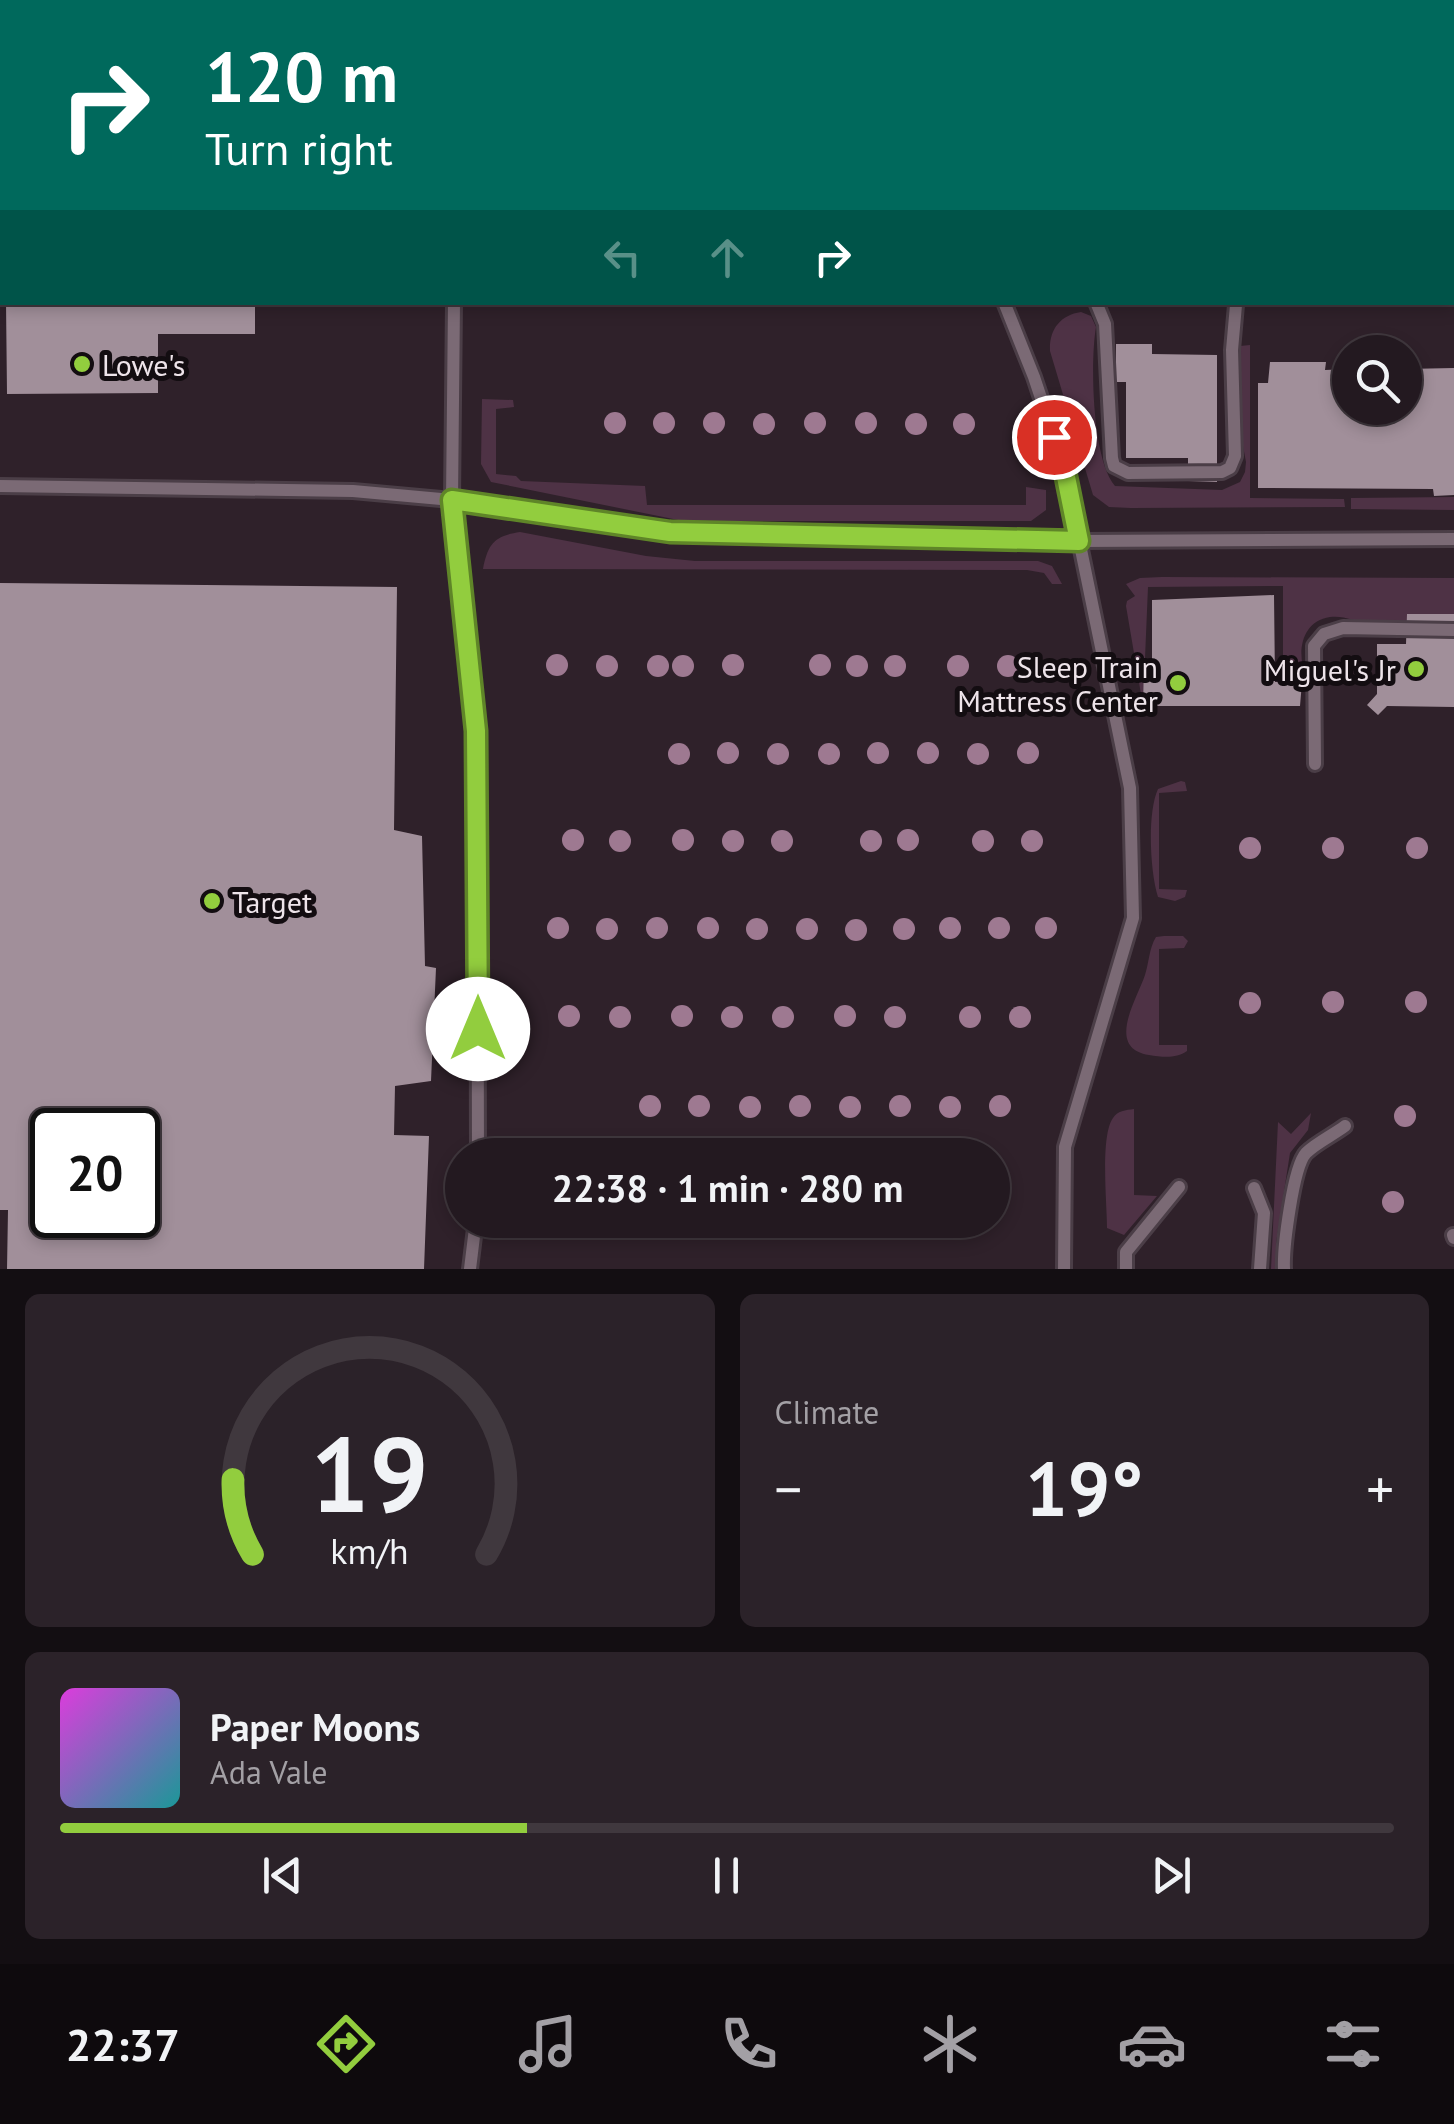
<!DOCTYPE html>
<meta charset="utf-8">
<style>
body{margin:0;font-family:"PT Sans",sans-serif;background:#2b2229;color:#f1f3f6;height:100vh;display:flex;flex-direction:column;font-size:38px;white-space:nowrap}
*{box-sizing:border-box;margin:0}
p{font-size:32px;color:#a3a0a5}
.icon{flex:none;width:55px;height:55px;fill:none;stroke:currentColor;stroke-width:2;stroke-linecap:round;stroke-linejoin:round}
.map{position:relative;height:1269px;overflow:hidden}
.side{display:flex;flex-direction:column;gap:25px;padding:25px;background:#130e12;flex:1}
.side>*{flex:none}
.top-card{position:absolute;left:0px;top:0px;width:1455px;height:305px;box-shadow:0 5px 15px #0003,0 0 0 2px #40383e;background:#00695c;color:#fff;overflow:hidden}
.controls{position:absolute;left:1332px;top:335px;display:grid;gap:20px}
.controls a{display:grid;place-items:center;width:90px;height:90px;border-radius:50%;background:#231920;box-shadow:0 5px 15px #0003,0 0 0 2px #40383e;font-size:50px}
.speed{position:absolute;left:30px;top:1108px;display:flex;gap:20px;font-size:50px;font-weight:700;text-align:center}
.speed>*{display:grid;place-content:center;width:130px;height:130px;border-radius:50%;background:#231920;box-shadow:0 5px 15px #0003,0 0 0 2px #40383e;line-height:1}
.speed .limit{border:5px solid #111;border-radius:15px;background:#fff;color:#111}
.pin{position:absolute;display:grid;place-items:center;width:85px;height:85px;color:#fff;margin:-42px;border:5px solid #fff;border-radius:50%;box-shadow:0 2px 10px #0007}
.me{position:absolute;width:110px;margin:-55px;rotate:0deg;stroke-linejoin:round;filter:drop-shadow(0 0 8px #0008)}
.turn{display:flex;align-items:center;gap:35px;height:210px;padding:0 40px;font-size:45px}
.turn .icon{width:130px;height:130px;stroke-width:2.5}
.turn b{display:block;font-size:70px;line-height:85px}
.lanes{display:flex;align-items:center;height:95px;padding:0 40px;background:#0003;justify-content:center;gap:50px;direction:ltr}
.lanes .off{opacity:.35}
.big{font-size:75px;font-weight:700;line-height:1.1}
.side .tile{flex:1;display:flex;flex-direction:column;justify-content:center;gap:15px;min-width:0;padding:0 35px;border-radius:15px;background:#2b2229}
.side .dial{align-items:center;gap:0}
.dial svg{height:260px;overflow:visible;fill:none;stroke:#40383e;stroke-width:7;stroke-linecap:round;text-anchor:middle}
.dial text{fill:#f1f3f6;stroke:none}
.song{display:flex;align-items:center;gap:30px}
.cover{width:120px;height:120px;border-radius:15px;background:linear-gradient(135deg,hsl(300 70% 55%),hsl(180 70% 35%))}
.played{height:10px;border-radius:5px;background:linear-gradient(90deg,#92cd3e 35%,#40383e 35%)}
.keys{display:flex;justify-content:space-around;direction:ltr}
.heat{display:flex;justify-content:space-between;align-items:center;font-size:55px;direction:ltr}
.side .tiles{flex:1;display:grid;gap:25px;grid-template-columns:1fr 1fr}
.tile:last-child{grid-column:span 2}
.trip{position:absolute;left:445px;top:1138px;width:565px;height:100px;border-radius:50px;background:#231920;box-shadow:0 5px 15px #0003,0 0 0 2px #40383e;font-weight:700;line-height:100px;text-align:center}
.tabs{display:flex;height:160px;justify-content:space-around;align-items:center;background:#0e0a0d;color:#a3a0a5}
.tabs .icon{width:70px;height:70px}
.tabs .on{color:#92cd3e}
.tabs b{font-size:45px;color:#f1f3f6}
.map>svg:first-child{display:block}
.green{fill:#4e3245}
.building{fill:#a18f9a;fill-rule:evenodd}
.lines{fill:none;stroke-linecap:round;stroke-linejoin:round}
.service-casing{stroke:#4b3e47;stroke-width:18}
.service{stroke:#7b6a75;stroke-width:12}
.tree{fill:#9e7991}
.route-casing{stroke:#5f8528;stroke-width:25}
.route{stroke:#92cd3e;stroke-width:18}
.poi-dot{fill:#92cd3e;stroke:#130d11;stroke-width:4}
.labels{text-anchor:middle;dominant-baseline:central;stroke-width:10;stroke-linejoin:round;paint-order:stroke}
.poi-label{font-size:30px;fill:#eee4ea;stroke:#130d11;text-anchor:start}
</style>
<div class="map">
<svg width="1454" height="1269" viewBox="0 0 1454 1269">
<rect width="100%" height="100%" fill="#2f212a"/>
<path class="green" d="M1081 312 1091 316 1096 327C1090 362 1092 460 1115 486L1222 490 1240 482 1245 472 1246 462 1240 430V346L1250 345V498L1344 499 1345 507 1131 508 1109 507 1093 495 1050 351C1049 330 1060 315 1081 312Z
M482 399 513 400 514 407 496 409V474L516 476 521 481 645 486 647 505H1026V487L1046 490V510L1031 521H683L491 482 481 464Z
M1454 497V510L1351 509V498Z
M520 532 646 556 695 561H1038L1052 566 1062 584H1052L1044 573 1027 570 483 569C488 544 494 536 520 532Z
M1162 577 1454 578V619C1425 620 1397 623 1368 622 1355 622 1344 615 1330 617 1300 621 1296 656 1307 678H1283V586L1148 587 1143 706 1126 606 1127 601 1135 596 1126 584 1140 578Z
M1181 781 1185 782 1187 791 1159 793V889L1187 890 1185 897 1175 901 1158 897C1150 872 1147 813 1158 789Z
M1164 936H1183L1188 941 1184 948 1159 949V1045H1187V1051C1176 1059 1162 1057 1149 1055 1105 1048 1137 999 1145 975 1149 963 1149 948 1156 937Z
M1134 1109V1195L1157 1196 1124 1235 1107 1228C1107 1204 1100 1136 1113 1118 1117 1111 1126 1110 1134 1109Z
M1311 1113 1308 1130 1290 1153 1276 1243V1269H1271L1278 1122 1291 1134Z"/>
<path class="building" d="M6 302H255V334H158V393L7 394Z
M1116 344H1152V354L1217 355V482L1188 481V458H1126V382H1116Z
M1270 362H1326L1325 370 1350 369V408H1405V369L1454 368V495L1434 496 1433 489 1258 488V383H1268Z
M0 583 397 587 394 830 422 836 425 966 436 968 431 1081 395 1086 394 1135 429 1136 424 1269H7L8 1210H0ZM52 1130H138V1215H52Z
M1274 595 1275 682H1302L1300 706H1143L1144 662 1152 661V600Z
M1407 614H1454V707L1387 706 1378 715 1367 705 1377 694V644H1406Z"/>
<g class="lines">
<g class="service-casing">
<path id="service" d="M883 0 884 2
M459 2V0
M454 302 452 500 477 731 478 1155
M1004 302 1034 377 1064 467 1130 788 1133 918 1065 1147 1064 1269
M1096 302 1105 324 1112 458 1114 466 1128 473 1222 472 1230 468 1235 456 1232 350 1236 305
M0 486 353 491 452 500 670 532 1079 541 1454 539
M1315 764 1314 646 1324 634 1343 628 1454 630
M1254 1188 1264 1213 1260 1269
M1453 1235 1454 1238
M470 1269 476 1220
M1126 1269V1252L1179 1187
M1284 1269C1283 1248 1293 1167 1306 1153 1316 1143 1333 1135 1345 1126"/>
</g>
<use href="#service" class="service"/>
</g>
<g class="tree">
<circle cx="615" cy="423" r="11"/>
<circle cx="664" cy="423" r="11"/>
<circle cx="714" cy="423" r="11"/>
<circle cx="815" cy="423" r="11"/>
<circle cx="866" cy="423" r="11"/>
<circle cx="764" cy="424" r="11"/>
<circle cx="916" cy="424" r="11"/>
<circle cx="964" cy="424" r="11"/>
<circle cx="557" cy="665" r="11"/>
<circle cx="733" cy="665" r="11"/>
<circle cx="820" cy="665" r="11"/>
<circle cx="607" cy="666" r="11"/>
<circle cx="658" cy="666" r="11"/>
<circle cx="683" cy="666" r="11"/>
<circle cx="857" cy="666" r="11"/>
<circle cx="895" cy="666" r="11"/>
<circle cx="958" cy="666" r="11"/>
<circle cx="1008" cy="666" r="11"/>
<circle cx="728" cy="753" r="11"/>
<circle cx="878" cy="753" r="11"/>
<circle cx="928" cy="753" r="11"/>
<circle cx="1028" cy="753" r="11"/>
<circle cx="679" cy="754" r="11"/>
<circle cx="778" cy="754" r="11"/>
<circle cx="829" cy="754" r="11"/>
<circle cx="978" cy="754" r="11"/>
<circle cx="573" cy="840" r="11"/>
<circle cx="683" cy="840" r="11"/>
<circle cx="908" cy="840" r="11"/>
<circle cx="620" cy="841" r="11"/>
<circle cx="733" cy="841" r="11"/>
<circle cx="782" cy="841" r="11"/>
<circle cx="871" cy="841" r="11"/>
<circle cx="983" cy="841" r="11"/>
<circle cx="1032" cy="841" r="11"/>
<circle cx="1250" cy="848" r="11"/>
<circle cx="1333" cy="848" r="11"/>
<circle cx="1417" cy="848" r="11"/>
<circle cx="558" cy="928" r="11"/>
<circle cx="657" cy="928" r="11"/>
<circle cx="708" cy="928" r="11"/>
<circle cx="950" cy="928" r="11"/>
<circle cx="999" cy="928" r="11"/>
<circle cx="1046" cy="928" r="11"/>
<circle cx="607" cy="929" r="11"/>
<circle cx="757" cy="929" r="11"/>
<circle cx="807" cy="929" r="11"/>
<circle cx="904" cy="929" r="11"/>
<circle cx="856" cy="930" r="11"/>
<circle cx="1333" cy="1002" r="11"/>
<circle cx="1416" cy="1002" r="11"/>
<circle cx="1250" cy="1003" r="11"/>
<circle cx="569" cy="1016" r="11"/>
<circle cx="682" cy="1016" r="11"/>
<circle cx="845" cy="1016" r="11"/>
<circle cx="620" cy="1017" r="11"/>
<circle cx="732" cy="1017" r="11"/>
<circle cx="783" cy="1017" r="11"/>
<circle cx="895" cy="1017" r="11"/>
<circle cx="970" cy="1017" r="11"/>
<circle cx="1020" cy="1017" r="11"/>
<circle cx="650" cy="1106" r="11"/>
<circle cx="699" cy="1106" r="11"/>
<circle cx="800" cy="1106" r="11"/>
<circle cx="900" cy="1106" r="11"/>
<circle cx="1000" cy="1106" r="11"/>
<circle cx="750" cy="1107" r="11"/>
<circle cx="850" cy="1107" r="11"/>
<circle cx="950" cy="1107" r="11"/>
<circle cx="1405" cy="1116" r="11"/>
<circle cx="1393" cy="1202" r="11"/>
</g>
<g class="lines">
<g class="route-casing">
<path id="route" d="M478 1029 476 731 452 500 670 532 1079 541 1064 467 1054 437"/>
</g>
<use href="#route" class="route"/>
</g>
<g class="poi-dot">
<circle cx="82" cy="364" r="10"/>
<circle cx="1416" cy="669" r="10"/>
<circle cx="1178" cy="683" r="10"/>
<circle cx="212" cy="901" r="10"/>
</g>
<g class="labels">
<g class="poi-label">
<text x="102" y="364">Lowe's</text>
<text x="1158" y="666" text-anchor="end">Sleep Train<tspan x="1158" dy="34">Mattress Center</tspan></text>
<text x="1396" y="669" text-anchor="end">Miguel's Jr</text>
<text x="232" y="901">Target</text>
</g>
</g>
</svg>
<div class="controls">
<a><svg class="icon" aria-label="search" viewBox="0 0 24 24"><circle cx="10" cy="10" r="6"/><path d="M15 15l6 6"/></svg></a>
</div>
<div class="speed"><div class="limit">20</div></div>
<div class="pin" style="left:1054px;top:437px;background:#d93025"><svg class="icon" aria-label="arrive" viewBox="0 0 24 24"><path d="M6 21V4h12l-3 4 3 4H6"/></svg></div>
<svg class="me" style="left:478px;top:1029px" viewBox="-20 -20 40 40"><circle r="19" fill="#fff"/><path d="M0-13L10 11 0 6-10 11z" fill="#92cd3e"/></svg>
<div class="trip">22:38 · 1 min · 280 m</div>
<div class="top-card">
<div class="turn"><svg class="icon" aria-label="right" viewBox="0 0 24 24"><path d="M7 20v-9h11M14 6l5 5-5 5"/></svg><div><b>120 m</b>Turn right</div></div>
<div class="lanes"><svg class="icon off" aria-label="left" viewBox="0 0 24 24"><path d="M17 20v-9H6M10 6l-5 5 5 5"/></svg><svg class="icon off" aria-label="ahead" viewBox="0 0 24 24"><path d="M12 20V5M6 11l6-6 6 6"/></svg><svg class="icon" aria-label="right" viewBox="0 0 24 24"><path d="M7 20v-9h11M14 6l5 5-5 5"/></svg></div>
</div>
</div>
<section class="side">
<div class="tiles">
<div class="tile dial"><svg viewBox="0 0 100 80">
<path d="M14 69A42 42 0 1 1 86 69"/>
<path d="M14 69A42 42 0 0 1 8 46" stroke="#92cd3e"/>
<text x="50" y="56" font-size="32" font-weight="700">19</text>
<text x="50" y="72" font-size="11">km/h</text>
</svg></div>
<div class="tile"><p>Climate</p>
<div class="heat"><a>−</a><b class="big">19°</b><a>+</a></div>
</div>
<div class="tile">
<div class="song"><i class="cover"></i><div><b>Paper Moons</b><p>Ada Vale</p></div></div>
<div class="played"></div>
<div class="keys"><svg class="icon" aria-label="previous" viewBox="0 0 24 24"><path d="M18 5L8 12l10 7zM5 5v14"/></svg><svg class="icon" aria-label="pause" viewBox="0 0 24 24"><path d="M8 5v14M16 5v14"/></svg><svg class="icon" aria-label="next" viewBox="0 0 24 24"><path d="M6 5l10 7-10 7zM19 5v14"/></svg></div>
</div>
</div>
</section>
<nav class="tabs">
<b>22:37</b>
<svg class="icon on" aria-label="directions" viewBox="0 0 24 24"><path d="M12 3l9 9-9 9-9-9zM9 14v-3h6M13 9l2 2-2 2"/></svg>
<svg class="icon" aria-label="music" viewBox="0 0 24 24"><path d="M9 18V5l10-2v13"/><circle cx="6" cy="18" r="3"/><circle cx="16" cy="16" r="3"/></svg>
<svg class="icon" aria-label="phone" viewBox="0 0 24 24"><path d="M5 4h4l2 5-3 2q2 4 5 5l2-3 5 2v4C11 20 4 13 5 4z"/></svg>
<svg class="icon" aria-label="climate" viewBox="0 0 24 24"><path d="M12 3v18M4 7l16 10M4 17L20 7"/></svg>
<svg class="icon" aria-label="car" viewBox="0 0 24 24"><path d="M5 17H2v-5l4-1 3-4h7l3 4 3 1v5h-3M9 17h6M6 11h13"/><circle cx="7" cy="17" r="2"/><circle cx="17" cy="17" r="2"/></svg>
<svg class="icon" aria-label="filters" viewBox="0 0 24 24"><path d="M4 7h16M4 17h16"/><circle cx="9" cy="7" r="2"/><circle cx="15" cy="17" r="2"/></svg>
</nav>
